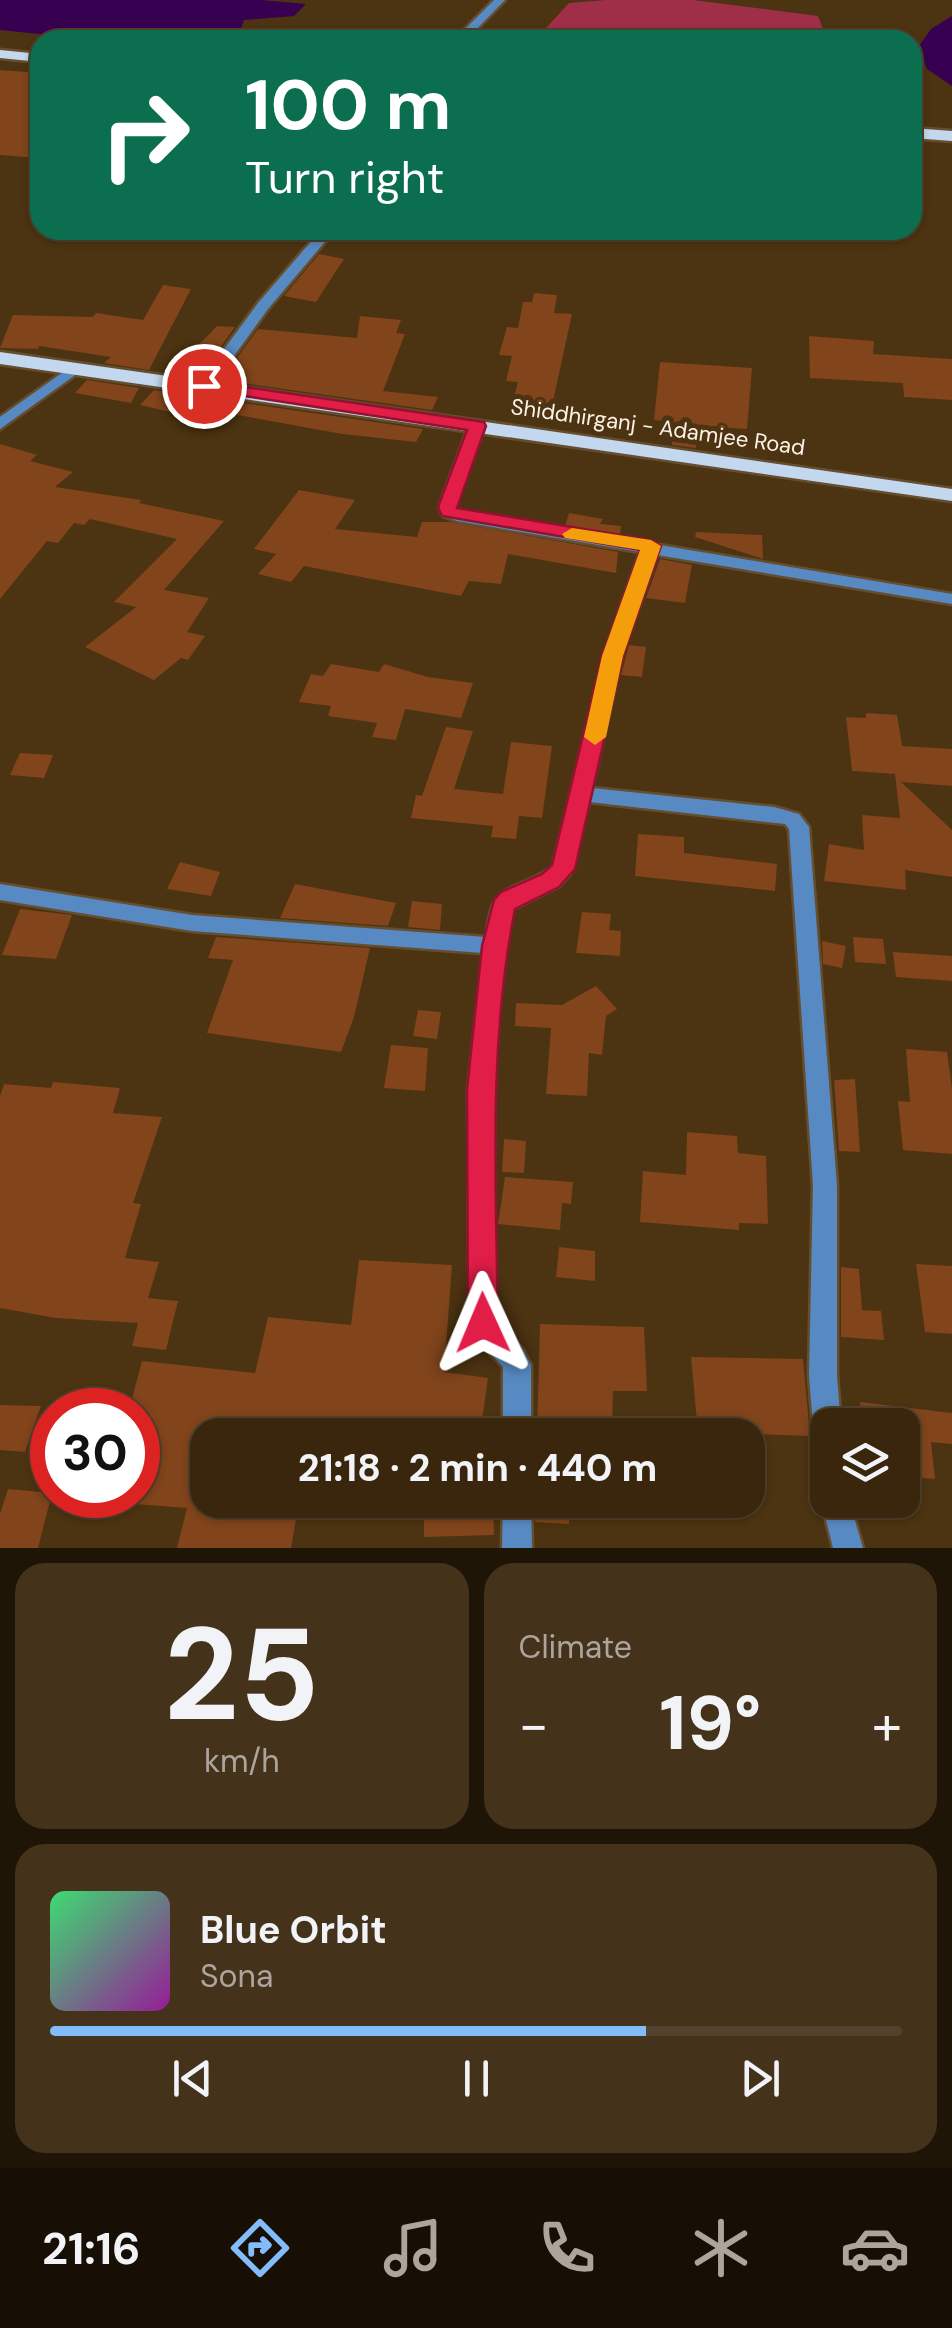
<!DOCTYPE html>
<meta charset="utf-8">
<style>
body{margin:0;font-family:"DM Sans",sans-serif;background:#44321b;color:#f1f3f6;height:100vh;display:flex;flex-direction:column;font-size:38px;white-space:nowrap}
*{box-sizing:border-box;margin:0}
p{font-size:32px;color:#aba59d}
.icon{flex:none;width:55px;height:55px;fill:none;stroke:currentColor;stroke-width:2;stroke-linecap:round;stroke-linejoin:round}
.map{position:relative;height:1548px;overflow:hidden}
.panel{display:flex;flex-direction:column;gap:15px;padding:15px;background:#1f1507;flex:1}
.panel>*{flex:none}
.guide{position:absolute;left:30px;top:30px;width:892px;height:210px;border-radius:30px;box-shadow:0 2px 8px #0004,0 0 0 2px #53432e;background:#0b6e4f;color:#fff;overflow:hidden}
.controls{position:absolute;left:810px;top:1408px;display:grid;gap:20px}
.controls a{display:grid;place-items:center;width:110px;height:110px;border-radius:20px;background:#39260d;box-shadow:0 2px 8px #0004,0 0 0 2px #53432e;font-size:50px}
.speed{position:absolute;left:30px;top:1388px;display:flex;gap:20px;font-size:50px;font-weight:700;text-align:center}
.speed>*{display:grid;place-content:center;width:130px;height:130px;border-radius:50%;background:#39260d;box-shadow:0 2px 8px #0004,0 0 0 2px #53432e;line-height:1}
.speed .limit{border:15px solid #d22;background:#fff;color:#111}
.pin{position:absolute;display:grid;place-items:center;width:85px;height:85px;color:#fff;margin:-42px;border:5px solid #fff;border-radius:50%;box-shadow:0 2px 10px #0007}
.me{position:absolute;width:110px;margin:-55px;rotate:359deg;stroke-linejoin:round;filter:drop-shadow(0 0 8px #0008)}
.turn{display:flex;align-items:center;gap:35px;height:210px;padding:0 50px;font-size:45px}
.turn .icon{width:130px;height:130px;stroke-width:2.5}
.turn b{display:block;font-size:70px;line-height:85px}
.big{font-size:75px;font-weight:700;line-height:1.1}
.panel .tile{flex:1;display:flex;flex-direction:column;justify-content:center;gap:15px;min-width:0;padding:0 35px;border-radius:30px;background:#44321b}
.panel .dial{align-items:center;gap:0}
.dial b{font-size:130px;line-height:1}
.song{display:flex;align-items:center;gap:30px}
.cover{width:120px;height:120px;border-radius:15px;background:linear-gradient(135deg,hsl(140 70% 55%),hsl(300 70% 35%))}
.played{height:10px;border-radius:5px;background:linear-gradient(90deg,#83bcfb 70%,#53432e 70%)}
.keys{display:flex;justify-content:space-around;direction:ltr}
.heat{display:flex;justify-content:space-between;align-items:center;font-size:55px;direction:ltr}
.panel .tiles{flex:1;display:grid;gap:15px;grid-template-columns:1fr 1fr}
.tile:last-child{grid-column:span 2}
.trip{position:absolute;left:190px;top:1418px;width:575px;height:100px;border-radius:30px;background:#39260d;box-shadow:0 2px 8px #0004,0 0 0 2px #53432e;font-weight:700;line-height:100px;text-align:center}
.menu{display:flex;height:160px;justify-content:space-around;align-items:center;background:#170f05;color:#aba59d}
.menu .icon{width:70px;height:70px}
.menu .current{color:#83bcfb}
.menu b{font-size:45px;color:#f1f3f6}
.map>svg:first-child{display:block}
.green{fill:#9f2f48}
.water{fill:#370050}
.building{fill:#81441b}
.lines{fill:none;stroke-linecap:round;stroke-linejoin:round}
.minor-casing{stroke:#654e2f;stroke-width:5}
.tertiary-casing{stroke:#654e2f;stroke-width:5}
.primary-casing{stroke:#654e2f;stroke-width:5}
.minor{fill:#578ac2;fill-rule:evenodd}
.tertiary{fill:#578ac2;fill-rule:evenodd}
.primary{fill:#c3d7ee;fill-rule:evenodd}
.route{fill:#e11d48;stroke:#92132f;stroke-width:2.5}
.slow{fill:#f59e0b}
.labels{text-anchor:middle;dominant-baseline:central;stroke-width:10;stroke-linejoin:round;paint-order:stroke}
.far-street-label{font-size:22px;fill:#fcf2e6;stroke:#4c3311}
</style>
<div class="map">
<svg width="952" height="1548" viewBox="0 0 952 1548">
<rect width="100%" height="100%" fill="#4c3311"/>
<path class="green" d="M606 0H693L818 16 827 40H535L569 3Z"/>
<path class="water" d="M0 0H261L306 4 294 16 244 20 237 40H99L0 30Z
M952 16V86L927 69 919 46 931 29Z"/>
<path class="building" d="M0 70 40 73V158L0 155Z
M319 254 344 259 316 302 284 296Z
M163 285 191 289 149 370 104 363 111 357 39 346 38 349 0 348 13 315 93 317 96 313 143 320Z
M534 293 557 295 554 313 572 314 550 415 510 412 518 382 506 381 512 356 499 355 507 327 518 328 523 302H532Z
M360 316 401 320 396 333 405 334 383 391 438 397 432 410 221 380 258 329 357 338Z
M217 326 235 327 199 377 171 373Z
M809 336 874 341 873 354 952 359V400L904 397 903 383 810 378Z
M660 362 752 368 747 429 695 426 696 448 672 445 673 422 654 420Z
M87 380 139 388 131 403 75 393Z
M154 390 423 429 416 442 342 434 232 414 218 423 140 405Z
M0 444 37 455 30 461 73 472 55 487 141 500 139 503 224 521 164 590 209 598 187 632 205 636 188 660 181 658 154 680 85 647 136 607 114 602 177 539 90 519 84 525 74 523 58 543 47 541 0 599Z
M299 490 355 500 335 529 417 537 422 522H450L618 552 616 573 508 554 501 584 469 581 461 596 304 566 291 582 258 574 276 554 254 549Z
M569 513 603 519 600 524 621 526 620 535 565 526Z
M696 532 762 535 763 559 695 537Z
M660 559 692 565 685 603 646 598Z
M629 645 646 647 642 677 621 675Z
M331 664 379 672 384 664 428 677 473 683 461 718 405 709 396 740 372 737 377 723 328 716 331 706 299 702 311 674 323 676Z
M866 713 897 715 902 746 952 749V786L901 782 952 830V877L905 870 906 890 824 881 829 844 864 850 862 815 900 818 895 774 852 771 846 717 866 718Z
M446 727 473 731 454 789 503 794 511 742 552 746 542 818 519 816 516 839 491 837 493 826 411 818 416 795 422 796Z
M20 753 53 755 44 778 10 775Z
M638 834 684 837V853L777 864 775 891 635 876Z
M180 862 220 872 211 896 167 889Z
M295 884 396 903 388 926 280 918Z
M412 901 442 904 440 930 408 927Z
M20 909 72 915 56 959 2 955Z
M582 912 611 914 609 930 621 931 620 956 576 953Z
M216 937 370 948 354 1017 341 1052 207 1033 233 960 208 958Z
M853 937 883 939 886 964 855 962Z
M822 941 846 946 842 968 823 964Z
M893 952 952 956V981L896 977Z
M596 986 617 1009 606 1016 602 1055 589 1053 587 1096 546 1094 551 1028 515 1026 516 1003 562 1005Z
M418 1010 441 1012 437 1039 413 1036Z
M391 1045 428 1048 425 1091 384 1088Z
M906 1049 947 1052 952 1088V1154L903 1150 898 1101 910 1102Z
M855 1079 860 1152 839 1151 834 1080Z
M53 1082 120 1088 113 1113 162 1117 133 1203 141 1204 125 1258 159 1262 148 1298 178 1301 166 1350 132 1346 138 1323 56 1318 0 1308V1096L4 1084 51 1088Z
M687 1132 737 1136 738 1153 766 1156 768 1224 739 1223V1230L640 1222 643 1171 686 1175Z
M504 1139 526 1141 524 1173 502 1172Z
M505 1177 573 1182 571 1204 562 1203 560 1230 498 1224Z
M559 1247 595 1251V1281L556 1277Z
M359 1260 452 1265 444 1372 488 1378 480 1435 386 1422 384 1435H208V1500L298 1508 291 1548H177L187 1508 134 1504 138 1495V1410H129L142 1361 255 1373 268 1317 351 1325Z
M916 1264 952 1266V1334L925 1332Z
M841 1267 859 1269 862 1310 881 1311 884 1340 841 1337Z
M540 1324 644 1327 647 1391H613L612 1435H537Z
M691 1357 803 1359 810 1436 698 1432Z
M860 1402 952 1413V1444L931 1442 935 1479 902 1476V1425H862Z
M0 1405 41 1406 25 1452 0 1450Z
M8 1489 52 1493 38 1548H0V1514Z
M424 1500H493L494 1535 424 1537Z
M535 1500H569V1524L535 1522Z"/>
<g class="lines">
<g class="minor-casing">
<path id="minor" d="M494 0H505L466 40H454Z
M321 230H335L268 309 210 389H200L197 386 258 303Z
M477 421 485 426 455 507 461 512 952 594V604L657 555 622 655 592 788 774 807 799 814 809 827 837 1186V1376L841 1425H828V1451L818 1447 814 1438 809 1376 813 1186 789 829 785 824 589 802 570 874 559 886 513 909C487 1045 494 1183 496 1321L523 1350 531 1365V1435H503V1367L482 1344 470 1323 468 1090 483 953 192 931 0 900V884L192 915 486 937C488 927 489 914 493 905 502 884 537 882 553 866L604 655 640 552 457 521 443 516 439 507 469 426Z
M828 1489V1500H849L863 1548H833L821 1500Z
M503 1500H531L532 1548H502Z"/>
</g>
<g class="tertiary-casing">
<path id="tertiary" d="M73 365 78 367V373L0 429V417Z"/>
</g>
<g class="primary-casing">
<path id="primary" d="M0 50 40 54V62L0 58Z
M912 128 952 131V141L912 138Z
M0 352 952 489V501L0 364Z"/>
</g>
<use href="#minor" class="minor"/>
<use href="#tertiary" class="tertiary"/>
<use href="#primary" class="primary"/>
</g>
<path class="route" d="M204 381 484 422 486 426 457 508 651 540 661 546 623 656 575 869 559 887 515 909C488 1046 496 1185 498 1323L494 1332 483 1336 472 1332 468 1323 467 1090 482 946 494 900 501 892 542 874 552 865 602 656 640 550 442 516 438 507 467 430 198 389V382Z"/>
<path class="slow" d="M572 528 651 540 661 546 623 656 606 737 595 745 584 737 602 656 640 550 565 538 562 534Z"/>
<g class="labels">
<g class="far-street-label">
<text transform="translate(658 427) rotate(8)">Shiddhirganj - Adamjee Road</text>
</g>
</g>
</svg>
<div class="controls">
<a><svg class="icon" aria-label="layers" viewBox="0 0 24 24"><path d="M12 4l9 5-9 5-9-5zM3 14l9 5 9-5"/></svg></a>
</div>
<div class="speed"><div class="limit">30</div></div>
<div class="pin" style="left:204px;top:386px;background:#d93025"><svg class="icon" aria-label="arrive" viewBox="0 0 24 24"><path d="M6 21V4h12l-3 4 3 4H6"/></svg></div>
<svg class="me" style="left:483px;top:1323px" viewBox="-20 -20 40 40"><path d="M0-17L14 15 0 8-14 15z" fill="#e11d48" stroke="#fff" stroke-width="4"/></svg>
<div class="trip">21:18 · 2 min · 440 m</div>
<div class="guide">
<div class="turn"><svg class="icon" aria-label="right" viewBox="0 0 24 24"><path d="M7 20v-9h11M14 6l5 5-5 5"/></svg><div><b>100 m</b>Turn right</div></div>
</div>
</div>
<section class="panel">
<div class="tiles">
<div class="tile dial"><b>25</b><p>km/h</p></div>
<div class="tile"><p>Climate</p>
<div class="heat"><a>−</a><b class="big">19°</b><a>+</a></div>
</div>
<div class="tile">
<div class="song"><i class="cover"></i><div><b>Blue Orbit</b><p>Sona</p></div></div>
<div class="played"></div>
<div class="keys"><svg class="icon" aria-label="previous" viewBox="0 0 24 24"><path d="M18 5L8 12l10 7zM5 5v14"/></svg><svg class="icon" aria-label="pause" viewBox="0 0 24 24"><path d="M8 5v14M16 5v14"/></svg><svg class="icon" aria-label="next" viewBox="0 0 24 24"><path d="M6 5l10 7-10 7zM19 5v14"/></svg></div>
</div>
</div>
</section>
<nav class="menu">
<b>21:16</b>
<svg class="icon current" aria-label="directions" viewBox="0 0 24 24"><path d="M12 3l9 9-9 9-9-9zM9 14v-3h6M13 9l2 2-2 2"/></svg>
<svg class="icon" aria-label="music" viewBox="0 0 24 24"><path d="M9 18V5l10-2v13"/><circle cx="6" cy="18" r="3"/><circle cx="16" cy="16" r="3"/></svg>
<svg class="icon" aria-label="phone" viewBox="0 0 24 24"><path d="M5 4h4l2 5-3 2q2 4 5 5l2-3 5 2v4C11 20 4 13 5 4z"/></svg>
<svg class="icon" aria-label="climate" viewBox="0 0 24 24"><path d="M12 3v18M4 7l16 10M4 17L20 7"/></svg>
<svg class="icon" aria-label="car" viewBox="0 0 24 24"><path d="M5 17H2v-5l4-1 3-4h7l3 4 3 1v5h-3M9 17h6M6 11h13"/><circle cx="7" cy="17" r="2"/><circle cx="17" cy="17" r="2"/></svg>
</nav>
